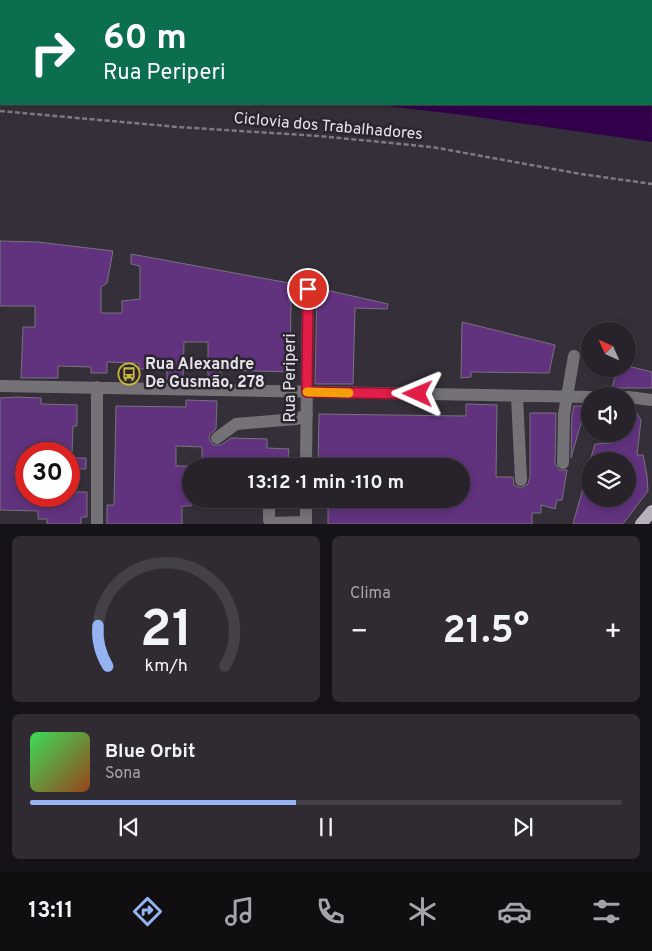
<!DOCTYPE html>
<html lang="pt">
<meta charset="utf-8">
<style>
body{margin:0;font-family:Overpass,sans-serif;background:#302b33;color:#f1f3f6;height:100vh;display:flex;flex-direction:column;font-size:19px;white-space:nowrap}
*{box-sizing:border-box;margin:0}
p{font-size:16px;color:#a5a4a9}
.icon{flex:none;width:28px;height:28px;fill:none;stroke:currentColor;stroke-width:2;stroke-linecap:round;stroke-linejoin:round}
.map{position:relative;height:524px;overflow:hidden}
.side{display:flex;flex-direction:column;gap:12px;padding:12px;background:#161318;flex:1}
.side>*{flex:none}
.hud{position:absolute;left:0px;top:0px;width:652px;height:105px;box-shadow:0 2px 8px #0003,0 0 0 1px #444047;background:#0b6e4f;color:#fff;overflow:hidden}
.needle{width:32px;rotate:315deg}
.tools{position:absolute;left:581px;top:322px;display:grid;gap:10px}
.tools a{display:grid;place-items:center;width:55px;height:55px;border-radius:50%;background:#28232b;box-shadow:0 2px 8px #0003,0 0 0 1px #444047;font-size:25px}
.speed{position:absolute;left:15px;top:442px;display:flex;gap:10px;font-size:25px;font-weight:700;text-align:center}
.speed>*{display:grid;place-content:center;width:65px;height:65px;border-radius:50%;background:#28232b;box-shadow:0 2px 8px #0003,0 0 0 1px #444047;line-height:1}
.speed .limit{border:8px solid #d22;background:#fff;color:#111}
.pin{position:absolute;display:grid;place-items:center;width:42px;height:42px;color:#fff;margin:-21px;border:2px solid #fff;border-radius:50%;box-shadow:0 1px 5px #0007}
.me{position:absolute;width:55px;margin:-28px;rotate:271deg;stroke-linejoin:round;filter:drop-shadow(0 0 4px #0008)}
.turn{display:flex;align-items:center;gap:18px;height:105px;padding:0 20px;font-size:22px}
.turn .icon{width:65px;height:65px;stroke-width:2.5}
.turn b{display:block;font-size:35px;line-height:42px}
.big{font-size:38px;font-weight:700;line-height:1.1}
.side .tile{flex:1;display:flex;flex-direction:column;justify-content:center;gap:8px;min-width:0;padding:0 18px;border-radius:8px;background:#302b33}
.side .dial{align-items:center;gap:0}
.dial svg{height:130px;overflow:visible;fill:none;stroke:#444047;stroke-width:7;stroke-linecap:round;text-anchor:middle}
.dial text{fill:#f1f3f6;stroke:none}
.song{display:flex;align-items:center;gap:15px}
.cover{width:60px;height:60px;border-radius:8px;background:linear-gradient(135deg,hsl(130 70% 55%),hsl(20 70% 35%))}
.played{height:5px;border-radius:2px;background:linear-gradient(90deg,#95b2f1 45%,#444047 45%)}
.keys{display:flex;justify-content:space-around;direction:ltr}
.heat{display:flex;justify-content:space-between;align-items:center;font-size:28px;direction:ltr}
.side .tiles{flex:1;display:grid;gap:12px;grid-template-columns:1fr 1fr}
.tile:last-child{grid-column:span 2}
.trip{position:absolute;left:182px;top:458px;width:288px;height:50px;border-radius:25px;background:#28232b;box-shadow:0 2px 8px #0003,0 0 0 1px #444047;font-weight:700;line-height:50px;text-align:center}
.tabs{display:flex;height:80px;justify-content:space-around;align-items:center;background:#100e11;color:#a5a4a9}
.tabs .icon{width:35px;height:35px}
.tabs .active{color:#95b2f1}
.tabs b{font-size:22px;color:#f1f3f6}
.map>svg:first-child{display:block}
.water{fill:#33004b}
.building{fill:#61327d;stroke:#79727e}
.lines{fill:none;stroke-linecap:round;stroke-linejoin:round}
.path{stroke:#7e7982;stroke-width:2.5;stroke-dasharray:5 2.5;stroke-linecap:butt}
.minor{stroke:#757277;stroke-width:12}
.major{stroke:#b7b1bc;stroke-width:12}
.rail-casing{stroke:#b9b5bc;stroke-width:5.5}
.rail{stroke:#2b252f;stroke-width:4;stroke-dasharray:11;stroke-linecap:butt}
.route-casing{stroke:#92132f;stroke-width:12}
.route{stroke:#e11d48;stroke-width:9}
.slow{stroke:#f59e0b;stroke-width:9}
.labels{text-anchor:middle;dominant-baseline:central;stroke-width:5;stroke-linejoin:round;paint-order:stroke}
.street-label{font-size:16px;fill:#e6e2e9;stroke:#2b252f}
.poi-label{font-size:16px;font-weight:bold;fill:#e6e2e9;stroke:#2b252f;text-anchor:start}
</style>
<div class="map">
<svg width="652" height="524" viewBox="0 0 652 524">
<rect width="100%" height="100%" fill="#352f39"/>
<path class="water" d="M0 0H544L548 1H1V60Z
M651 37 652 142 463 115 370 104H651Z"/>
<path class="building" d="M0 241 38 242 113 251 107 283 101 287V313H122V301L140 299V266L131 264V254L289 283V301H291L290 372 221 370V381H208V342H184L183 381 167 380V369H139V363L107 362V373H91V367L58 366V378H21L23 327H35V306H0Z
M317 288 388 304 387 309 355 308 353 384H315Z
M462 322 555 345 549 373 471 372V377L461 378Z
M628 366 652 372V388H612L617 369H628Z
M16 397 41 398V404L77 405V426H73L72 454H26V496H69V492H87V517H81V524H47V519H38V511L0 510V398Z
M186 400 217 401 216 429 210 434 209 438 213 445H221L231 438 267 439V448L289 449 288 460H278V464H254V466H202V447L176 446V466H191V506H182V524H107V505H114L116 406 186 407Z
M466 404 497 405 496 477H513L514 485 521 488 528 484 530 477V413H556L555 463 559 470H567L562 500H557L555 509 541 505V513H532V524H328V499H461V466H318L319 414 466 416Z
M574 406H586L571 458 572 415Z
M628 406 636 412 641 420 637 455H643L647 476 648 491 623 524H573L587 474H590V499H628V461H590L595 444 611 443 610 434H628Z
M69 458H86V469H69Z"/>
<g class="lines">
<path class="path" d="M535 0 538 1
M651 41 652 42
M0 111 178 127 319 136 432 147 581 174 652 184"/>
<path class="minor" d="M0 386 590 397
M517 396 521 480
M628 397 652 400
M217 438 236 424 296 419 307 415
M563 463 564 414 574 356
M306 466 308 289
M269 499V520L271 523 306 522
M97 524V387
M306 524V499"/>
<path class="major" d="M641 524 652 511"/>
<g class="rail-casing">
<path id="rail" d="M610 0 613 1
M650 0 652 1
M651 16H652"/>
</g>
<use href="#rail" class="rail"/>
</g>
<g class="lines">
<g class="route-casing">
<path id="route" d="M308 289 307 392 418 394"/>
</g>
<use href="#route" class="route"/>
<path class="slow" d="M307 392 349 393"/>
</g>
<defs>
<g id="bus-ring" transform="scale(1.125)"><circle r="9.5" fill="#2b252f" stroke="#cbb939" stroke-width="1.5"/><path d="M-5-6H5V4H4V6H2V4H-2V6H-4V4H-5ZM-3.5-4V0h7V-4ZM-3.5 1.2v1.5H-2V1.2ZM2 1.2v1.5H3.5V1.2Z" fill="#cbb939"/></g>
</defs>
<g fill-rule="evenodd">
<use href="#bus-ring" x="129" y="374"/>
</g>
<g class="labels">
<g class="street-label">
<text transform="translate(328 127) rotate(5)">Ciclovia dos Trabalhadores</text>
<text transform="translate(291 378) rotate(-90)">Rua Periperi</text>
</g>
<g class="poi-label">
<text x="145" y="365">Rua Alexandre<tspan x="145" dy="18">De Gusmão, 278</tspan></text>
</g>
</g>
</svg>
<div class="tools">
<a><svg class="needle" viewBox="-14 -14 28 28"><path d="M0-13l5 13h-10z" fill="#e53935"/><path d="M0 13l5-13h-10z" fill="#a5a4a9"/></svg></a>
<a><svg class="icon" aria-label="sound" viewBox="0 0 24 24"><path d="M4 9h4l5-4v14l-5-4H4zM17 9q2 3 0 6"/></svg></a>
<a><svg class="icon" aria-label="layers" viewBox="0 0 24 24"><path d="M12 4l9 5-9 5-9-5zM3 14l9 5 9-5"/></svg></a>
</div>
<div class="speed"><div class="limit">30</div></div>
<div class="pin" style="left:308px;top:289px;background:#d93025"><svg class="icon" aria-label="arrive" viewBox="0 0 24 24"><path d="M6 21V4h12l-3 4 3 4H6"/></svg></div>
<svg class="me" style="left:418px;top:394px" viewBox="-20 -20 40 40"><path d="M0-17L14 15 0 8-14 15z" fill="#e11d48" stroke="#fff" stroke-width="4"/></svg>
<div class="trip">13:12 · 1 min · 110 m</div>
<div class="hud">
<div class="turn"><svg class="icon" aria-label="right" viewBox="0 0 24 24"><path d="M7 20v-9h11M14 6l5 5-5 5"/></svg><div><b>60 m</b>Rua Periperi</div></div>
</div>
</div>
<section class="side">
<div class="tiles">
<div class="tile dial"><svg viewBox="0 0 100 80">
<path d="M14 69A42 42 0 1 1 86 69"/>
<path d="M14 69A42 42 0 0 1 8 44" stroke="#95b2f1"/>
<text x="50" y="56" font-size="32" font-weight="700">21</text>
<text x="50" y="72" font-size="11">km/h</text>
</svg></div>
<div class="tile"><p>Clima</p>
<div class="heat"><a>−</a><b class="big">21.5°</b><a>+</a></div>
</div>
<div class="tile">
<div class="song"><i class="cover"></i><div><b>Blue Orbit</b><p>Sona</p></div></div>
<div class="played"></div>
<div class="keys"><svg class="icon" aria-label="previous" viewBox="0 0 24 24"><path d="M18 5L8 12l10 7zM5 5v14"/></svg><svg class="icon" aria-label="pause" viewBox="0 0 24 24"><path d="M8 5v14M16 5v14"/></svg><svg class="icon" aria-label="next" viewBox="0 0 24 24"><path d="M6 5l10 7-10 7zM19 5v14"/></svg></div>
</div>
</div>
</section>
<nav class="tabs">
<b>13:11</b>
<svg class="icon active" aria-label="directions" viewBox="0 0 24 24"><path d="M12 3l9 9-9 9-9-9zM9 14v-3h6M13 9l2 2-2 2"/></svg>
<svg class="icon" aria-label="music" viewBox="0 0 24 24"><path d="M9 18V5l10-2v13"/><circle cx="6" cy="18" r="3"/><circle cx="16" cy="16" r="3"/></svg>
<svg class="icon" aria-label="phone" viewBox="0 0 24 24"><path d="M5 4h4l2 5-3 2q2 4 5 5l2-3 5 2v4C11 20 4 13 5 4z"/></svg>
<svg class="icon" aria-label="climate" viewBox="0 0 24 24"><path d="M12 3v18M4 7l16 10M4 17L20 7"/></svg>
<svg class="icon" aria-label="car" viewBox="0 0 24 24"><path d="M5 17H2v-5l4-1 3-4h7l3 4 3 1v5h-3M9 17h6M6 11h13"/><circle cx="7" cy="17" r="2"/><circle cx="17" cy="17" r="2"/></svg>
<svg class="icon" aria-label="filters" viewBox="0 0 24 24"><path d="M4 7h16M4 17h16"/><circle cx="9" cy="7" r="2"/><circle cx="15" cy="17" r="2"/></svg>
</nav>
